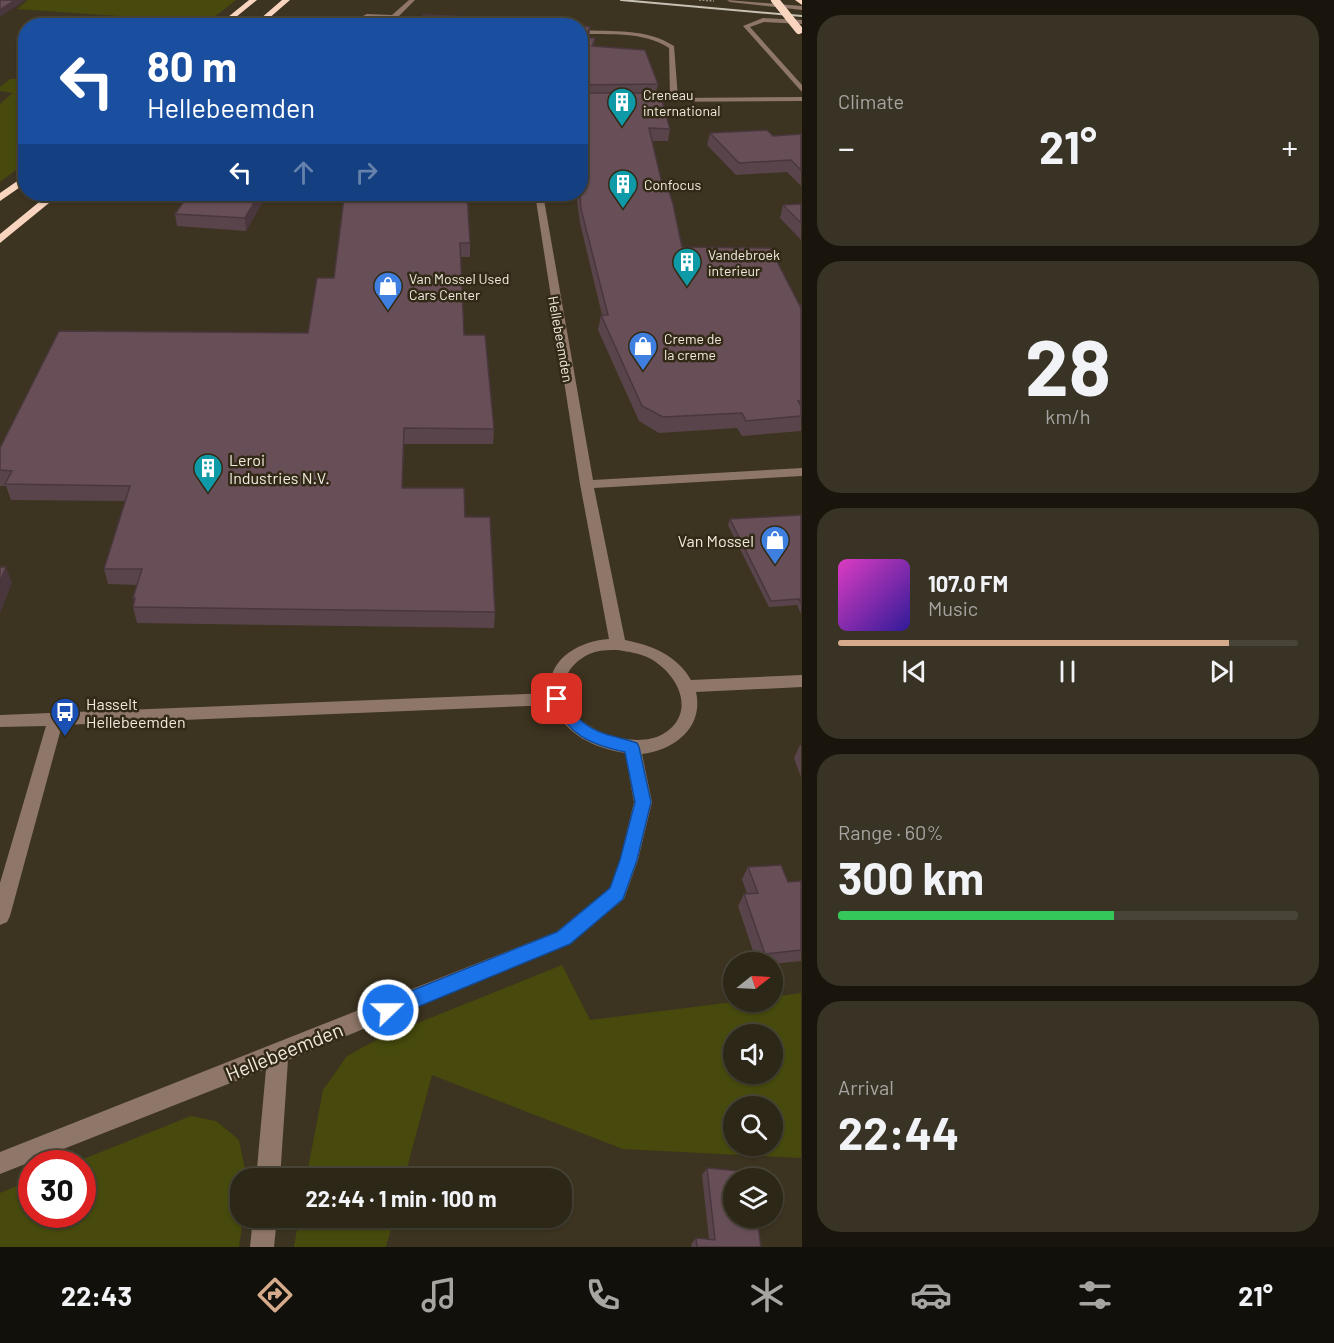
<!DOCTYPE html>
<meta charset="utf-8">
<style>
body{margin:0;font-family:Barlow,sans-serif;background:#393325;color:#f1f3f6;height:100vh;display:flex;flex-direction:column;font-size:22px;white-space:nowrap}
*{box-sizing:border-box;margin:0}
p{font-size:20px;color:#a7a5a2}
.icon{flex:none;width:33px;height:33px;fill:none;stroke:currentColor;stroke-width:2;stroke-linecap:round;stroke-linejoin:round}
.map{position:relative;flex:1;overflow:hidden}
.drawer{display:flex;flex-direction:column;gap:15px;padding:15px;background:#19150d;width:532px}
.drawer>*{flex:none}
.guide{position:absolute;left:18px;top:18px;width:570px;height:183px;border-radius:24px;box-shadow:0 2px 4px #0004,0 0 0 2px #484437;background:#1a4fa0;color:#fff;overflow:hidden}
.needle{width:39px;rotate:72deg}
.tools{position:absolute;left:723px;top:952px;display:grid;gap:12px}
.tools a{display:grid;place-items:center;width:60px;height:60px;border-radius:50%;background:#2d2718;box-shadow:0 2px 4px #0004,0 0 0 2px #484437;font-size:30px}
.speed{position:absolute;left:18px;top:1150px;display:flex;gap:12px;font-size:30px;font-weight:700;text-align:center}
.speed>*{display:grid;place-content:center;width:78px;height:78px;border-radius:50%;background:#2d2718;box-shadow:0 2px 4px #0004,0 0 0 2px #484437;line-height:1}
.speed .limit{border:9px solid #d22;background:#fff;color:#111}
.pin{position:absolute;display:grid;place-items:center;width:51px;height:51px;color:#fff;margin:-26px;border-radius:12px;box-shadow:0 3px 9px #0006}
.me{position:absolute;width:66px;margin:-33px;rotate:68deg;stroke-linejoin:round;filter:drop-shadow(0 0 4px #0008)}
.turn{display:flex;align-items:center;gap:21px;height:126px;padding:0 30px;font-size:27px}
.turn .icon{width:78px;height:78px;stroke-width:2.5}
.turn b{display:block;font-size:42px;line-height:51px}
.lanes{display:flex;align-items:center;height:57px;padding:0 30px;background:#0003;justify-content:center;gap:30px;direction:ltr}
.lanes .off{opacity:.35}
.big{font-size:45px;font-weight:700;line-height:1.1}
.drawer .tile{flex:1;display:flex;flex-direction:column;justify-content:center;gap:9px;min-width:0;padding:0 21px;border-radius:24px;background:#393325}
.drawer .dial{align-items:center;gap:0}
.dial b{font-size:78px;line-height:1}
.song{display:flex;align-items:center;gap:18px}
.cover{width:72px;height:72px;border-radius:9px;background:linear-gradient(135deg,hsl(310 70% 55%),hsl(250 70% 35%))}
.played{height:6px;border-radius:3px;background:linear-gradient(90deg,#d6ab8b 85%,#484437 85%)}
.keys{display:flex;justify-content:space-around;direction:ltr}
.heat{display:flex;justify-content:space-between;align-items:center;font-size:33px;direction:ltr}
.charge{height:9px;border-radius:4px;background:linear-gradient(90deg,#34c759 60%,#484437 0)}
.trip{position:absolute;left:230px;top:1168px;width:342px;height:60px;border-radius:24px;background:#2d2718;box-shadow:0 2px 4px #0004,0 0 0 2px #484437;font-weight:700;line-height:60px;text-align:center}
.tab-bar{display:flex;height:96px;justify-content:space-around;align-items:center;background:#12100a;color:#a7a5a2}
.tab-bar .icon{width:42px;height:42px}
.tab-bar .active{color:#d6ab8b}
.tab-bar b{font-size:27px;color:#f1f3f6}
main{display:flex;flex:1;min-height:0}
.map>svg:first-child{display:block}
.green{fill:#474a0c;fill-rule:evenodd}
.lines{fill:none;stroke-linecap:round;stroke-linejoin:round}
.path{stroke:#968f7f;stroke-width:1.5;stroke-dasharray:2 1.5;stroke-linecap:butt}
.minor{fill:#8e7668;fill-rule:evenodd}
.highway{fill:#f9d5c0;fill-rule:evenodd}
.rail{stroke:#c7c1b3;stroke-width:2}
.highway-bridge{stroke:#f9d5c0;stroke-width:8}
.wall{fill:#59444b}
.shaded-wall{fill:#49373d}
.building{fill:#684f57;stroke:#49373d;stroke-width:1.5}
.route{fill:#1a73e8;stroke:#114b97;stroke-width:1.5}
.labels{text-anchor:middle;dominant-baseline:central;stroke-width:5;stroke-linejoin:round;paint-order:stroke}
.far-poi-label{font-size:14px;fill:#f1ebdf;stroke:#322a16;text-anchor:start}
.far-street-label{font-size:14px;fill:#f1ebdf;stroke:#322a16}
.poi-label{font-size:16px;fill:#f1ebdf;stroke:#322a16;text-anchor:start}
.near-street-label{font-size:20px;fill:#f1ebdf;stroke:#322a16}
</style>
<main>
<div class="map">
<svg width="802" height="1247" viewBox="0 0 802 1247">
<rect width="100%" height="100%" fill="#3c3420"/>
<path class="green" d="M28 0H236L204 25H171L177 20 17 9Z
M10 79H25V163L0 182V104L13 93 0 91V87Z
M562 965 590 1020 734 1002H772L773 997 801 993V1158L623 1149 432 1075 404 1179H306L323 1090 347 1056 378 1039ZM734 1035H772V1074H734ZM734 1107H772V1146H734Z
M191 1116 216 1121 239 1140 246 1174V1179H240V1218H243L239 1247H0V1193L31 1180 32 1215H82V1164H71Z
M299 1218H394L386 1247H294Z"/>
<g class="lines">
<path class="path" d="M699 0 714 1"/>
<path class="minor" d="M409 0H415L399 16 413 17V19L368 18 351 26H342L367 14 392 15Z
M727 0 802 6V10L730 2Z
M763 18 802 20V24L764 22 750 27 802 85V92L743 26Z
M401 20H442L445 22 395 26Z
M580 30C612 32 647 28 674 46L678 98 802 97V101L640 102 643 98H670L669 48C643 31 610 35 580 34Z
M535 194H543L593 480 802 468V476L594 488 625 640C651 645 677 655 691 680L802 675V687L696 692C704 727 675 750 642 754L652 802 638 860 624 899 570 944 288 1060 280 1179H256L266 1069 0 1174V1152L556 932 610 888 620 860 634 802 625 753C594 748 566 735 553 705L62 725 10 916 7 922 0 925V883L46 726 0 727V715L550 693C547 658 580 641 609 639L580 484ZM618 650C629 652 639 653 649 658 678 673 698 713 663 734 624 756 536 713 572 667 578 660 587 654 595 652 602 650 611 650 618 650Z
M253 1218H277L274 1247H250Z"/>
<path class="highway" d="M249 0H257L225 26H217Z
M282 0H290L260 26H252Z
M795 0H802V5Z
M26 175V183L0 201V193Z
M49 194H60L0 243V234Z"/>
<path class="rail" d="M621 0 802 16"/>
<path class="highway-bridge" d="M775 0 799 30"/>
</g>
<path class="wall" d="M423 15 478 17 573 24 590 27 589 38H595L594 46 645 50 658 84 656 93H660L670 129 668 141H652L663 188H668L673 204 682 247 770 248 800 306 801 305V431L742 436 737 428 659 433 639 421 598 330 601 315H602L580 223 576 194H580V26H422Z
M710 133 773 136 801 134V186L787 172 736 175 707 145Z
M189 194H270H267L246 231 177 226 175 214Z
M373 194H468V195L470 243V257H460L464 335 494 429 493 444H404L402 488 465 517 495 612 494 628 137 623 133 607 134 602 133 598 137 585 108 584 104 569 125 501 11 500 6 486H0V448L308 333 371 198Z
M801 204V240L780 218 783 205Z
M801 515V614L797 605 769 607 728 525 730 519Z
M800 745H801V777L794 758Z
M748 867 788 882 801 881V961L772 964V963H757L738 906 744 894H747L742 879Z
M707 1168 761 1247H692L691 1244 696 1238 709 1239 702 1175Z"/>
<path class="shaded-wall" d="M15 0H26L0 17V10Z
M590 27 589 38H586Z
M259 194H267L246 231 245 218Z
M6 567 12 583 0 613V582Z"/>
<path class="building" d="M0 0H15L0 10Z
M423 15 478 17 573 24 590 27 586 38H595L592 46 645 50 658 84 581 85 580 87V26H426Z
M580 92 581 93H660L670 129 649 128 663 188H668L673 204 682 247 770 248 800 306 801 305V401H798L801 406V416L746 421 742 413 663 417 642 406 601 315H608L581 209 580 194Z
M767 130 773 136 801 134V170L791 160 739 163 710 133Z
M189 194H259L245 218 175 214Z
M373 194H467L470 243H460L464 335H485L494 429 404 428 402 488H464L465 517H490L495 612 133 607 135 598H133L142 569H104L130 486 5 484 12 471 0 470V448L59 331 308 333 317 278H334L344 198H371Z
M801 204V223L783 205Z
M801 515V604L799 599 771 601 730 519Z
M0 567H6L0 582Z
M781 865 788 882 801 881V950L765 954 744 894 758 893 748 867Z
M707 1168 750 1172 751 1179H734V1218H757L761 1247H697L696 1238 715 1240Z"/>
<path class="route" d="M557 694C569 697 570 712 579 719 596 735 616 736 637 743L639 747 651 802 637 860 623 899 570 944 388 1019 381 1016 379 1010 381 1003 557 932 610 888 620 860 635 802 625 752C587 744 569 734 550 699L552 695Z"/>
<defs>
<g id="building-pin" transform="scale(1.5)"><path d="M0 17L-7.5 6A9.5 9.5 0 1 1 7.5 6Z" fill="#0f9aa8" stroke="#322a16"/><path d="M-4-6H4V6H1V3H-1V6H-4ZM-2.5-4.3h1.7v1.8h-1.7ZM.8-4.3h1.7v1.8H.8ZM-2.5-1h1.7V.8h-1.7ZM.8-1h1.7V.8H.8Z" fill="#fff"/></g>
<g id="shop-pin" transform="scale(1.5)"><path d="M0 17L-7.5 6A9.5 9.5 0 1 1 7.5 6Z" fill="#3f7fe0" stroke="#322a16"/><path d="M-5-2.5h2.3a2.7 3.5 0 0 1 5.4 0H5L5.5 6h-11ZM-1.5-2.5h3a1.5 2.3 0 0 0-3 0Z" fill="#fff"/></g>
<g id="bus-pin" transform="scale(1.5)"><path d="M0 17L-7.5 6A9.5 9.5 0 1 1 7.5 6Z" fill="#1a4fb4" stroke="#322a16"/><path d="M-5-6H5V4H4V6H2V4H-2V6H-4V4H-5ZM-3.5-4V0h7V-4ZM-3.5 1.2v1.5H-2V1.2ZM2 1.2v1.5H3.5V1.2Z" fill="#fff"/></g>
</defs>
<g fill-rule="evenodd">
<use href="#building-pin" x="622" y="102"/>
<use href="#building-pin" x="623" y="184"/>
<use href="#building-pin" x="687" y="262"/>
<use href="#shop-pin" x="388" y="286"/>
<use href="#shop-pin" x="643" y="346"/>
<use href="#building-pin" x="208" y="468"/>
<use href="#shop-pin" x="775" y="540"/>
<use href="#bus-pin" x="65" y="712"/>
</g>
<g class="labels">
<g class="far-poi-label">
<text x="643" y="94">Creneau<tspan x="643" dy="16">international</tspan></text>
<text x="644" y="184">Confocus</text>
<text x="708" y="254">Vandebroek<tspan x="708" dy="16">interieur</tspan></text>
<text x="409" y="278">Van Mossel Used<tspan x="409" dy="16">Cars Center</tspan></text>
<text x="664" y="338">Creme de<tspan x="664" dy="16">la creme</tspan></text>
</g>
<g class="far-street-label">
<text transform="translate(561 339) rotate(80)">Hellebeemden</text>
</g>
<g class="poi-label">
<text x="229" y="459">Leroi<tspan x="229" dy="18">Industries N.V.</tspan></text>
<text x="754" y="540" text-anchor="end">Van Mossel</text>
<text x="86" y="703">Hasselt<tspan x="86" dy="18">Hellebeemden</tspan></text>
</g>
<g class="near-street-label">
<text transform="translate(284 1051) rotate(-22)">Hellebeemden</text>
</g>
</g>
</svg>
<div class="tools">
<a><svg class="needle" viewBox="-14 -14 28 28"><path d="M0-13l5 13h-10z" fill="#e53935"/><path d="M0 13l5-13h-10z" fill="#a7a5a2"/></svg></a>
<a><svg class="icon" aria-label="sound" viewBox="0 0 24 24"><path d="M4 9h4l5-4v14l-5-4H4zM17 9q2 3 0 6"/></svg></a>
<a><svg class="icon" aria-label="search" viewBox="0 0 24 24"><circle cx="10" cy="10" r="6"/><path d="M15 15l6 6"/></svg></a>
<a><svg class="icon" aria-label="layers" viewBox="0 0 24 24"><path d="M12 4l9 5-9 5-9-5zM3 14l9 5 9-5"/></svg></a>
</div>
<div class="speed"><div class="limit">30</div></div>
<div class="pin" style="left:557px;top:699px;background:#d93025"><svg class="icon" aria-label="arrive" viewBox="0 0 24 24"><path d="M6 21V4h12l-3 4 3 4H6"/></svg></div>
<svg class="me" style="left:388px;top:1010px" viewBox="-20 -20 40 40"><circle r="17" fill="#1a73e8" stroke="#fff" stroke-width="3"/><path d="M0-11L8 9 0 5-8 9z" fill="#fff"/></svg>
<div class="trip">22:44 · 1 min · 100 m</div>
<div class="guide">
<div class="turn"><svg class="icon" aria-label="left" viewBox="0 0 24 24"><path d="M17 20v-9H6M10 6l-5 5 5 5"/></svg><div><b>80 m</b>Hellebeemden</div></div>
<div class="lanes"><svg class="icon" aria-label="left" viewBox="0 0 24 24"><path d="M17 20v-9H6M10 6l-5 5 5 5"/></svg><svg class="icon off" aria-label="ahead" viewBox="0 0 24 24"><path d="M12 20V5M6 11l6-6 6 6"/></svg><svg class="icon off" aria-label="right" viewBox="0 0 24 24"><path d="M7 20v-9h11M14 6l5 5-5 5"/></svg></div>
</div>
</div>
<section class="drawer">
<div class="tile"><p>Climate</p>
<div class="heat"><a>−</a><b class="big">21°</b><a>+</a></div>
</div>
<div class="tile dial"><b>28</b><p>km/h</p></div>
<div class="tile">
<div class="song"><i class="cover"></i><div><b>107.0 FM</b><p>Music</p></div></div>
<div class="played"></div>
<div class="keys"><svg class="icon" aria-label="previous" viewBox="0 0 24 24"><path d="M18 5L8 12l10 7zM5 5v14"/></svg><svg class="icon" aria-label="pause" viewBox="0 0 24 24"><path d="M8 5v14M16 5v14"/></svg><svg class="icon" aria-label="next" viewBox="0 0 24 24"><path d="M6 5l10 7-10 7zM19 5v14"/></svg></div>
</div>
<div class="tile"><p>Range · 60%</p><b class="big">300 km</b><div class="charge"></div></div>
<div class="tile"><p>Arrival</p><b class="big">22:44</b></div>
</section>
</main>
<nav class="tab-bar">
<b>22:43</b>
<svg class="icon active" aria-label="directions" viewBox="0 0 24 24"><path d="M12 3l9 9-9 9-9-9zM9 14v-3h6M13 9l2 2-2 2"/></svg>
<svg class="icon" aria-label="music" viewBox="0 0 24 24"><path d="M9 18V5l10-2v13"/><circle cx="6" cy="18" r="3"/><circle cx="16" cy="16" r="3"/></svg>
<svg class="icon" aria-label="phone" viewBox="0 0 24 24"><path d="M5 4h4l2 5-3 2q2 4 5 5l2-3 5 2v4C11 20 4 13 5 4z"/></svg>
<svg class="icon" aria-label="climate" viewBox="0 0 24 24"><path d="M12 3v18M4 7l16 10M4 17L20 7"/></svg>
<svg class="icon" aria-label="car" viewBox="0 0 24 24"><path d="M5 17H2v-5l4-1 3-4h7l3 4 3 1v5h-3M9 17h6M6 11h13"/><circle cx="7" cy="17" r="2"/><circle cx="17" cy="17" r="2"/></svg>
<svg class="icon" aria-label="filters" viewBox="0 0 24 24"><path d="M4 7h16M4 17h16"/><circle cx="9" cy="7" r="2"/><circle cx="15" cy="17" r="2"/></svg>
<b>21°</b>
</nav>
